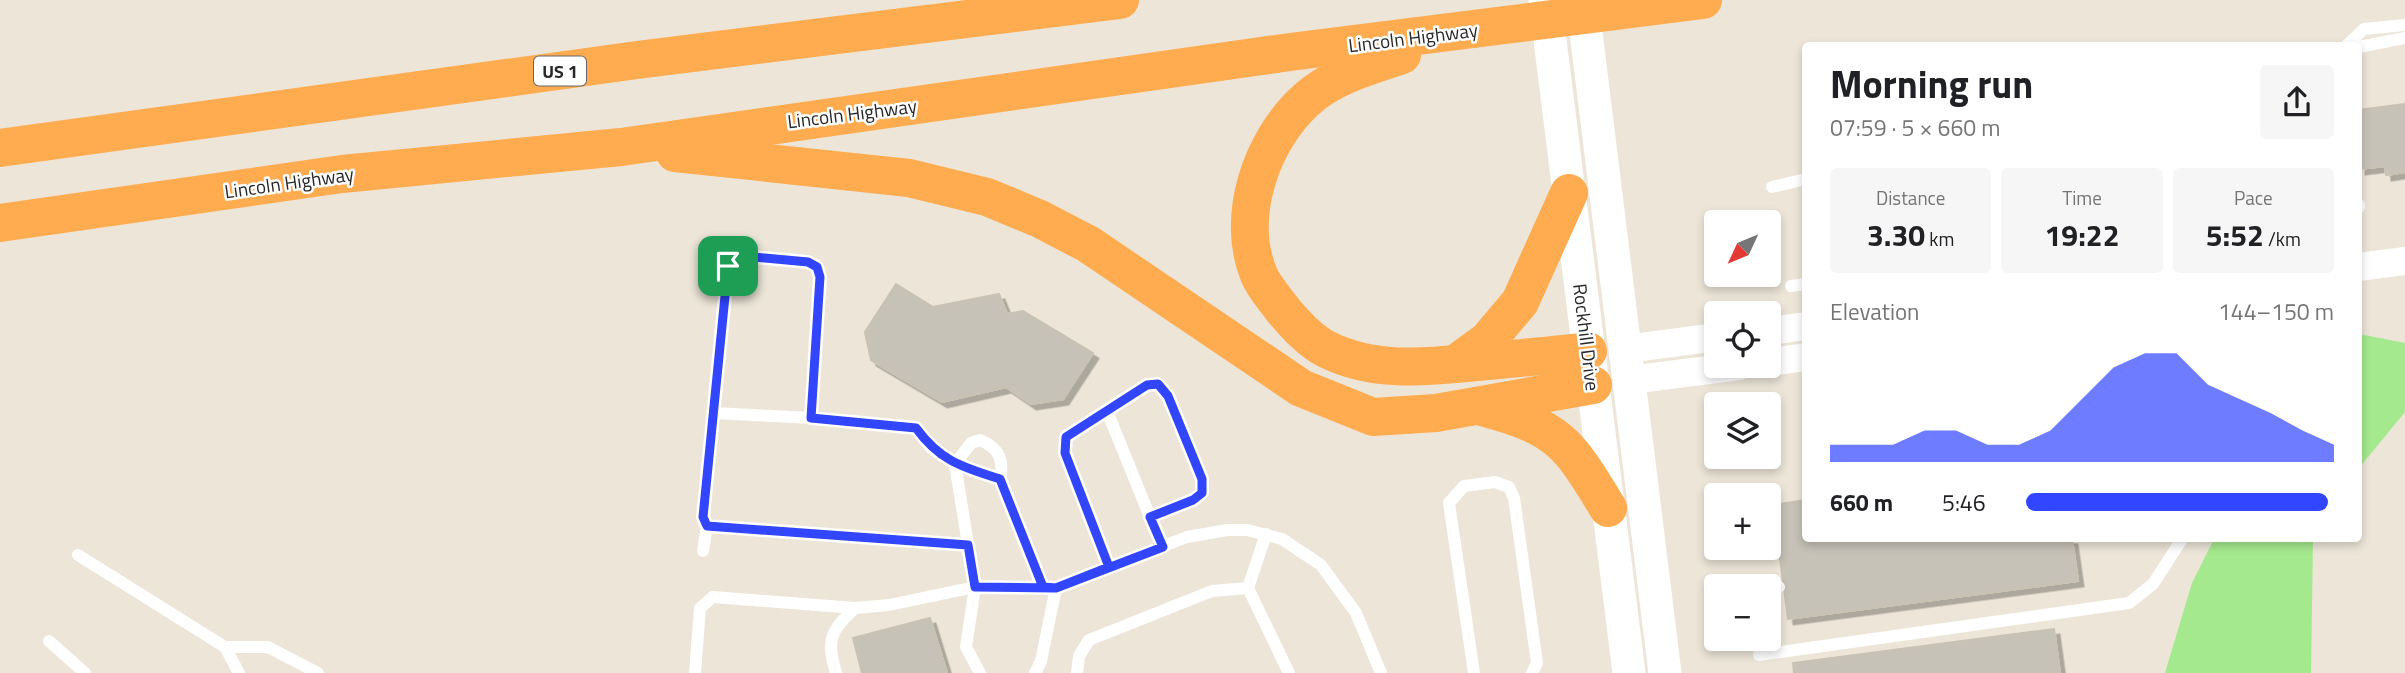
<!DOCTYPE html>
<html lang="en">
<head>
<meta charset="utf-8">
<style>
  :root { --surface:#fff; --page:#f6f6f6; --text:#202124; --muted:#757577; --accent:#3246ff }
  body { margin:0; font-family:"Titillium Web",sans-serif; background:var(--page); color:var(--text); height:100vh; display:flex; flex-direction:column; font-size:26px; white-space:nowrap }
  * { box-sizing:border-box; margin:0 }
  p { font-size:23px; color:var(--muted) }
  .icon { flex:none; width:38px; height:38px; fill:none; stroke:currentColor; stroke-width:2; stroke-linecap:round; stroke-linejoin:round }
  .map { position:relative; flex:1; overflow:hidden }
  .panel { position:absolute; left:1802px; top:42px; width:560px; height:500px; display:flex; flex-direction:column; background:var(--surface); border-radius:7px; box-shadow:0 4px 10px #0003 }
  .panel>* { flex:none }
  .needle { width:46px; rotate:226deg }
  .fabs { position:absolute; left:1704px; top:210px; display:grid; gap:14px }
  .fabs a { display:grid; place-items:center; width:77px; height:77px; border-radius:7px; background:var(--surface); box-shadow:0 4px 10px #0003; font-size:35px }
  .pin { position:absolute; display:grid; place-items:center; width:60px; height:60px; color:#fff; margin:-30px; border-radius:14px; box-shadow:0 4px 10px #0006 }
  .round { display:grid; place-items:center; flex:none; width:74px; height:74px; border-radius:7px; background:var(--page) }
  .headline { display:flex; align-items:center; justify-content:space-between; height:119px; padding:0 28px }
  h1 { font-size:38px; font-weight:700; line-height:52px }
  .stats { display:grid; grid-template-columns:repeat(3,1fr); gap:10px; height:119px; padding:7px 28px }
  .stats div { display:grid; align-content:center; border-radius:7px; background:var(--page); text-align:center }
  .stats b { font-size:30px; font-weight:700 }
  .stats small { font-size:19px; font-weight:400 }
  .stats p { font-size:19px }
  .chart { height:196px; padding:14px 28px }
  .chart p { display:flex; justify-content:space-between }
  .chart svg { width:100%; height:126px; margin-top:7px; fill:var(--accent); opacity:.7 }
  ul { padding:0 28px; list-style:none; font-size:23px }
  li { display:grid; grid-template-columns:112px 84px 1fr; align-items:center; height:52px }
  li i { height:18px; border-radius:9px; background:var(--accent) }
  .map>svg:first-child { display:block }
</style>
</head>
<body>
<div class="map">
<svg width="2405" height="673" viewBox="0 0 2405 673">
  <defs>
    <filter id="shadow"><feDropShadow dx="5.5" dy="5.5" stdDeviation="0" flood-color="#0004"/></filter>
  </defs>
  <rect width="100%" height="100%" fill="#ece5d8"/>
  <g fill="#a5e98e">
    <path d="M2359 334 2405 343V412L2359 468Z"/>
    <path d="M2214 539H2313L2311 673H2165L2192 583Z"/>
  </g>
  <g fill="#c7c2b8" stroke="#c8c2b2" stroke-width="2" filter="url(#shadow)">
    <path d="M2405 104V172L2386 175 2385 166 2360 169 2359 110Z"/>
    <path d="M896 284 933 307 999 294 1007 314 1023 311 1093 353 1063 399 1031 404 1006 387 942 402 871 360 865 332Z"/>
    <path d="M1806 500V539H2072L2078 581 1788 619 1773 505Z"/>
    <path d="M930 618 947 673H862L853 638Z"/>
    <path d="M2054 629 2060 673H1794L1793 663Z"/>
  </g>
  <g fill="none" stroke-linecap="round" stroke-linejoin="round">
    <g stroke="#fff" stroke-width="12">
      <path d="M2346 46 2364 29 2405 25"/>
      <path d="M2359 47 2405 38"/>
      <path d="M1772 187 1806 179"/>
      <path d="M2359 205V207"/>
      <path d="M1791 286 1806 284"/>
      <path d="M1107 411 1150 517"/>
      <path d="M713 413 811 418"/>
      <path d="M1000 479 955 464 971 443 980 440C999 448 1004 459 1000 479L1043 587"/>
      <path d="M1769 537 1772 536"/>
      <path d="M968 545 707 526 703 517 728 266 734 259 743 256 808 262 817 267 820 277 811 418 916 428 932 449 955 464 975 587 966 647 980 673"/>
      <path d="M703 551 707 526"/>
      <path d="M78 555 225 647H268L318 673"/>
      <path d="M1109 567 1065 453 1066 437 1147 385 1158 384 1168 395 1202 479 1201 493 1193 500 1150 517 1163 547"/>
      <path d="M1248 588 1289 673"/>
      <path d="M1769 589 1779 587"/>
      <path d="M49 641 85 673"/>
      <path d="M225 647 239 673"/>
      <path d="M1759 655 2129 603 2153 584 2182 539"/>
      <path d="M695 673 700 608 713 597 855 608 889 605 975 587 1056 588 1187 537 1227 530H1247L1282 539 1321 565 1356 613 1381 673"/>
      <path d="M836 673C826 639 830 632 855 608"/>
      <path d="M1035 673 1041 661 1056 588"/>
      <path d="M1077 673 1079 656 1089 640 1212 591 1248 588 1266 534"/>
      <path d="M1474 673 1449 503 1464 486 1495 482 1509 487 1514 498 1537 663 1532 673"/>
    </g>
    <g stroke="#fff" stroke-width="28">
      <path d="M2359 267 2405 261"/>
      <path d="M1769 331 1806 326"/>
      <path d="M1626 349 1717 337"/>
      <path d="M1769 362 1806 357"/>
      <path d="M1630 380 1740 366"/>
    </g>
    <g stroke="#fff" stroke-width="33">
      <path d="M1545 0 1629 673"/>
      <path d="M1582 0 1665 673"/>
    </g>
    <g stroke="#ffab50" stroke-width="38">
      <path d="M1402 55C1370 66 1332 76 1306 100 1261 141 1235 217 1259 275 1264 287 1275 299 1283 310 1295 324 1309 340 1326 349 1378 375 1433 366 1488 361 1521 358 1555 355 1588 351"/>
      <path d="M0 148 637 60 1120 0"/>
      <path d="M675 153 909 178 987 197 1040 219 1088 244 1301 388 1373 417 1436 413 1593 385"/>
      <path d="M0 223 342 174 621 147 1290 52 1703 0"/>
      <path d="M1455 364 1488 340 1520 302 1569 193"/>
      <path d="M1485 408C1560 428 1569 444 1608 508"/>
    </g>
  </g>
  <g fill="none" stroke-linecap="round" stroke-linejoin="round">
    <g stroke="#fff" stroke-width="14">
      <path id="route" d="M728 266 703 517 707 526 968 545 975 587 1056 588 1163 547 1150 517 1193 500 1202 493V479L1168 396 1158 384 1147 385 1066 437 1065 453 1109 567 1056 588 1043 587 1000 479C962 467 940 461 916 428L811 418 820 277 817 267 808 262 743 256 734 259 728 266"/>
    </g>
    <use href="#route" stroke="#3246ff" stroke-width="9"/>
  </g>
  <g text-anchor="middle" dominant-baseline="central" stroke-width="5" stroke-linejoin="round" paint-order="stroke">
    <rect fill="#fff" stroke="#686868" stroke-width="2" x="534" y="56.5" width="52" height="29" rx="5"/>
    <g font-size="18" font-weight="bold" fill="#282828">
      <text x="560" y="71">US 1</text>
    </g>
    <g font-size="19" fill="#282828" stroke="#fff">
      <text transform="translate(1413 37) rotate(-7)">Lincoln Highway</text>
      <text transform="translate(852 113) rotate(-7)">Lincoln Highway</text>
      <text transform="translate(289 182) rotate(-8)">Lincoln Highway</text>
      <text transform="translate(1587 337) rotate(83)">Rockhill Drive</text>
    </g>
  </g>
</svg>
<div class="fabs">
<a><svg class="needle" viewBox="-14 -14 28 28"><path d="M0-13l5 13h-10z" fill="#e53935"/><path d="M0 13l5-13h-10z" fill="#757577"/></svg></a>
<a><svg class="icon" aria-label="locate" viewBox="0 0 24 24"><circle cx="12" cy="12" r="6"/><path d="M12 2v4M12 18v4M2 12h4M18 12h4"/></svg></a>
<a><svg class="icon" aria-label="layers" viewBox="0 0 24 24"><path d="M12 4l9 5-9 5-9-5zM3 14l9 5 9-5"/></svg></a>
<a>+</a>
<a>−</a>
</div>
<div class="pin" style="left:728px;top:266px;background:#1e9e55"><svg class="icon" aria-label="arrive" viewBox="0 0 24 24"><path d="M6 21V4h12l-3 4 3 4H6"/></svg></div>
<section class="panel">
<div class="headline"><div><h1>Morning run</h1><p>07:59 · 5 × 660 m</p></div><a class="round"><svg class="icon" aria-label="share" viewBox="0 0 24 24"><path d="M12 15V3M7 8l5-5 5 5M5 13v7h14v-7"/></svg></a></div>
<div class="stats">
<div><p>Distance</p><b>3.30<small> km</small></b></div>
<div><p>Time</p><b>19:22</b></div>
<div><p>Pace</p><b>5:52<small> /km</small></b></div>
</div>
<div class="chart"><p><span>Elevation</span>144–150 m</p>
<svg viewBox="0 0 160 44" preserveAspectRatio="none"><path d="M0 44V38L10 38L20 38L30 33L40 33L50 38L60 38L70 33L80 22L90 11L100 6L110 6L120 17L130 22L140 27L150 33L160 38V44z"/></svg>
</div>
<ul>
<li><b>660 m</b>5:46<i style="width:98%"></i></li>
</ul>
</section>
</div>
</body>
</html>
